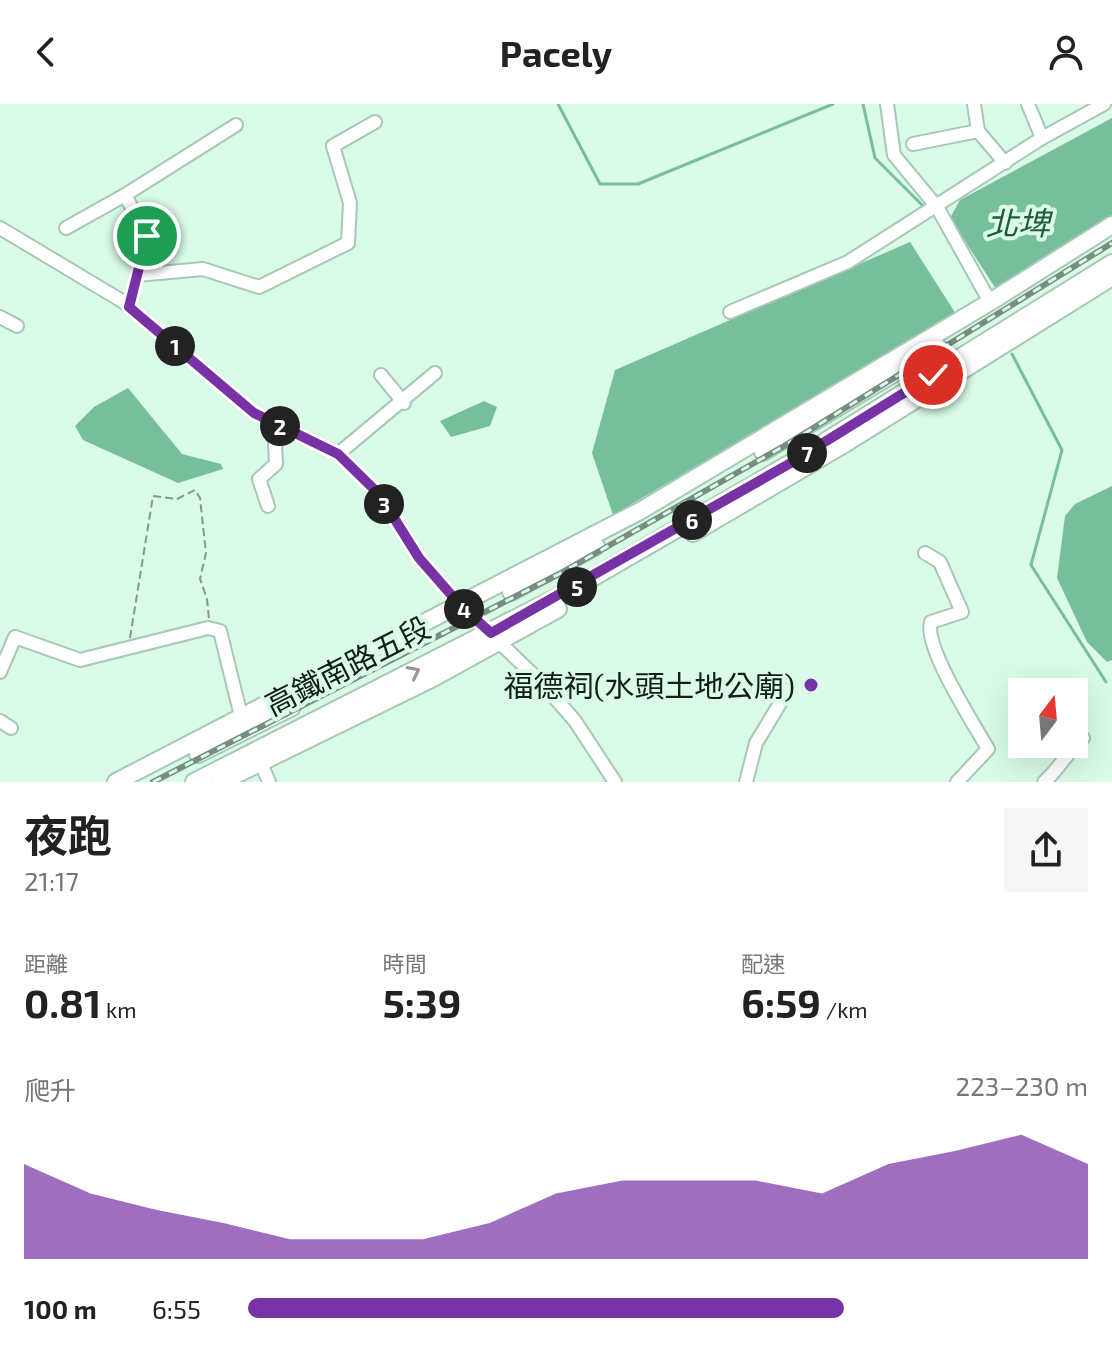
<!DOCTYPE html>
<html lang="zh-TW">
<head>
<meta charset="utf-8">
<style>
  :root { --surface:#fff; --page:#f6f6f6; --text:#222; --muted:#767676; --accent:#7732a5 }
  body { margin:0; font-family:"Exo 2","Noto Sans TC",sans-serif; background:var(--page); color:var(--text); height:100vh; display:flex; flex-direction:column; font-size:30px; white-space:nowrap }
  * { box-sizing:border-box; margin:0 }
  p { font-size:26px; color:var(--muted) }
  .icon { flex:none; width:44px; height:44px; fill:none; stroke:currentColor; stroke-width:2; stroke-linecap:round; stroke-linejoin:round }
  .map { position:relative; height:678px; overflow:hidden }
  .sheet { display:flex; flex-direction:column; background:var(--surface); flex:1 }
  .sheet>* { flex:none }
  .needle { width:52px; rotate:16deg }
  .buttons { position:absolute; left:1008px; top:574px; display:grid; gap:16px }
  .buttons a { display:grid; place-items:center; width:80px; height:80px; border-radius:0px; background:var(--surface); box-shadow:0 8px 32px #0002; font-size:40px }
  .pin { position:absolute; display:grid; place-items:center; width:68px; height:68px; color:#fff; margin:-34px; border:4px solid #fff; border-radius:50%; box-shadow:0 2px 8px #0007 }
  .km { position:absolute; width:40px; height:40px; margin:-20px; border-radius:50%; background:#222; color:#fff; font-size:22px; line-height:40px; text-align:center }
  .round { display:grid; place-items:center; flex:none; width:84px; height:84px; border-radius:0px; background:var(--page) }
  .headline { display:flex; align-items:center; justify-content:space-between; height:136px; padding:0 24px }
  h1 { font-size:44px; font-weight:700; line-height:60px }
  .metrics { display:grid; grid-template-columns:repeat(3,1fr); gap:12px; height:136px; padding:8px 24px }
  .metrics div { display:grid; align-content:center }
  .metrics b { font-size:40px; font-weight:700 }
  .metrics small { font-size:22px; font-weight:400 }
  .metrics p { font-size:22px }
  .chart { height:224px; padding:16px 24px }
  .chart p { display:flex; justify-content:space-between }
  .chart svg { width:100%; height:144px; margin-top:8px; fill:var(--accent); opacity:.7 }
  ul { padding:0 24px; list-style:none; font-size:26px }
  li { display:grid; grid-template-columns:128px 96px 1fr; align-items:center; height:60px }
  li i { height:20px; border-radius:10px; background:var(--accent) }
  header { display:flex; justify-content:space-between; align-items:center; height:104px; padding:0 24px; background:var(--surface); font-size:36px; font-weight:700 }
  .map>svg:first-child { display:block }
</style>
</head>
<body>
<header><svg class="icon" aria-label="back" viewBox="0 0 24 24"><path d="M15 5l-7 7 7 7"/></svg>Pacely<svg class="icon" aria-label="person" viewBox="0 0 24 24"><circle cx="12" cy="8" r="4"/><path d="M4 21q1-7 8-7t8 7"/></svg></header>
<div class="map">
<svg width="1112" height="678" viewBox="0 0 1112 678">
  <rect width="100%" height="100%" fill="#d9fbe8"/>
  <g fill="#77bf9b">
    <path d="M1112 14V115L996 185 950 114 960 96Z"/>
    <path d="M910 138 956 210 613 411 592 349 615 266Z"/>
    <path d="M128 284 182 350 221 360 223 365 178 379 83 336 75 322 94 303Z"/>
    <path d="M484 297 497 303 490 322 451 333 440 317Z"/>
    <path d="M1112 382V556L1107 558 1087 538 1057 474 1065 412 1075 400Z"/>
  </g>
  <g fill="none" stroke-linecap="round" stroke-linejoin="round">
    <g stroke="#77bf9b" stroke-width="3">
      <path d="M558 0 600 80H638L833 0"/>
      <path d="M863 0 875 54 926 105"/>
      <path d="M1012 250 1062 346 1031 461 1106 578"/>
    </g>
    <g stroke="#a8c8b7" stroke-width="16">
      <g id="minor">
        <path d="M887 0 894 51 937 103 990 198"/>
        <path d="M974 0 978 27 1005 59"/>
        <path d="M1028 0 1042 34"/>
        <path d="M913 40 978 27"/>
        <path d="M0 124 122 197 254 309 338 350 379 390 419 454 461 502 541 578 575 617 615 678"/>
        <path d="M66 124 125 91"/>
        <path d="M137 171 203 165 259 183 348 139 350 99 333 42 375 18"/>
        <path d="M129 203 147 132 125 91 236 21"/>
        <path d="M730 208 848 158 1042 34 1104 0"/>
        <path d="M0 213 17 222"/>
        <path d="M381 271 404 299"/>
        <path d="M338 350 435 269"/>
        <path d="M268 402 259 375 276 360 274 319"/>
        <path d="M925 449 940 458 962 508 931 518C923 542 974 620 988 645L957 678"/>
        <path d="M0 568 15 533 80 556 208 524 220 527 242 616"/>
        <path d="M0 617 11 624"/>
        <path d="M261 659 269 678"/>
        <path d="M746 678 756 639 788 586"/>
        <path d="M1044 678C1060 664 1067 648 1083 634"/>
      </g>
    </g>
    <g stroke="#a8c8b7" stroke-width="20">
      <g id="major">
        <path d="M763 348 938 243"/>
        <path d="M693 429 846 339 1112 173"/>
        <path d="M511 488 596 442"/>
        <path d="M198 650 292 603"/>
        <path d="M116 678 640 407 990 198 1112 121"/>
        <path d="M194 678 573 485 789 360 1112 159"/>
        <path d="M221 678 435 573 558 505"/>
      </g>
    </g>
    <path stroke="#829a8c" stroke-width="2" stroke-dasharray="8 4" stroke-linecap="butt" d="M130 534 153 392 177 395 195 386 200 394 206 449 200 475 207 495 209 515"/>
    <use href="#minor" stroke="#fff" stroke-width="12"/>
    <use href="#major" stroke="#fff" stroke-width="16"/>
    <g stroke="#768d80" stroke-width="6">
      <path id="rail" d="M153 678 559 470 784 342 1112 139"/>
    </g>
    <use href="#rail" stroke="#d9fbe8" stroke-width="3" stroke-dasharray="9" stroke-linecap="butt"/>
  </g>
  <defs><path id="oneway-chevron" d="M-2-3.5L2.5 0L-2 3.5" fill="none" stroke-width="1.6" stroke-linecap="round" stroke-linejoin="round" transform="scale(2)"/></defs>
  <use stroke="#949a97" href="#oneway-chevron" transform="translate(414 568) rotate(-27)"/>
  <g fill="none" stroke-linecap="round" stroke-linejoin="round">
    <g stroke="#fff" stroke-width="16">
      <path id="route" d="M147 132 129 203 254 309 338 350 379 390 419 454 461 502 491 529 789 360 933 271"/>
    </g>
    <use href="#route" stroke="#7732a5" stroke-width="10"/>
  </g>
  <circle fill="#7732a5" stroke="#d9fbe8" stroke-width="3" cx="811" cy="581" r="8"/>
  <g text-anchor="middle" dominant-baseline="central" stroke-width="8" stroke-linejoin="round" paint-order="stroke">
    <g font-size="30" fill="#121e17" stroke="#d9fbe8">
      <text transform="translate(347 561) rotate(-27)">高鐵南路五段</text>
    </g>
    <g font-size="30" fill="#121e17" stroke="#d9fbe8" text-anchor="end">
      <text x="795" y="581">福德祠(水頭土地公廟)</text>
    </g>
    <g font-size="32" font-style="italic" fill="#225a41" stroke="#d9fbe8">
      <text x="1018" y="118">北埤</text>
    </g>
  </g>
</svg>
<div class="buttons">
<a><svg class="needle" viewBox="-14 -14 28 28"><path d="M0-13l5 13h-10z" fill="#e53935"/><path d="M0 13l5-13h-10z" fill="#767676"/></svg></a>
</div>
<div class="pin" style="left:147px;top:132px;background:#1e9e55"><svg class="icon" aria-label="arrive" viewBox="0 0 24 24"><path d="M6 21V4h12l-3 4 3 4H6"/></svg></div>
<div class="pin" style="left:933px;top:271px;background:#d93025"><svg class="icon" aria-label="check" viewBox="0 0 24 24"><path d="M5 12l5 5 9-10"/></svg></div>
<b class="km" style="left:175px;top:242px">1</b>
<b class="km" style="left:280px;top:322px">2</b>
<b class="km" style="left:384px;top:400px">3</b>
<b class="km" style="left:464px;top:505px">4</b>
<b class="km" style="left:577px;top:483px">5</b>
<b class="km" style="left:692px;top:416px">6</b>
<b class="km" style="left:807px;top:349px">7</b>
</div>
<section class="sheet">
<div class="headline"><div><h1>夜跑</h1><p>21:17</p></div><a class="round"><svg class="icon" aria-label="share" viewBox="0 0 24 24"><path d="M12 15V3M7 8l5-5 5 5M5 13v7h14v-7"/></svg></a></div>
<div class="metrics">
<div><p>距離</p><b>0.81<small> km</small></b></div>
<div><p>時間</p><b>5:39</b></div>
<div><p>配速</p><b>6:59<small> /km</small></b></div>
</div>
<div class="chart"><p><span>爬升</span>223–230 m</p>
<svg viewBox="0 0 160 44" preserveAspectRatio="none"><path d="M0 44V15L10 24L20 29L30 33L40 38L50 38L60 38L70 33L80 24L90 20L100 20L110 20L120 24L130 15L140 11L150 6L160 15V44z"/></svg>
</div>
<ul>
<li><b>100 m</b>6:55<i style="width:71%"></i></li>
</ul>
</section>
</body>
</html>
